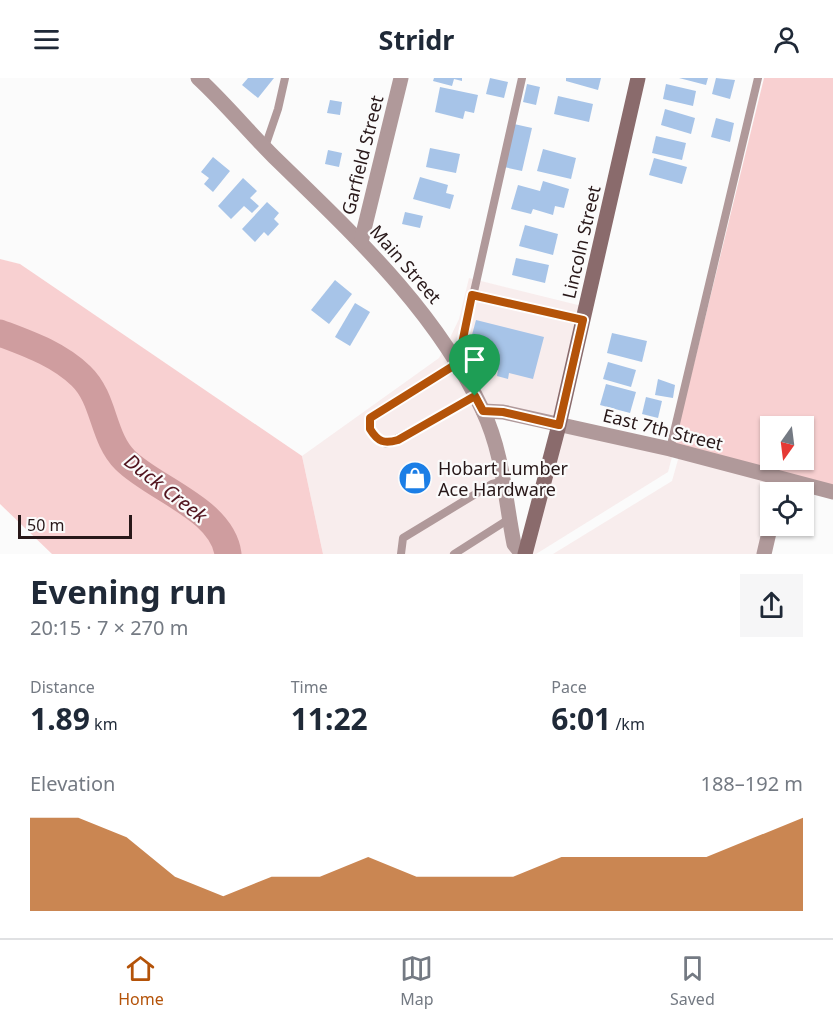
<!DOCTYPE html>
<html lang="en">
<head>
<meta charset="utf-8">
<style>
  :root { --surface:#fff; --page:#f6f6f7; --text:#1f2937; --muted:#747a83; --line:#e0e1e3; --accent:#b45309 }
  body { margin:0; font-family:"Noto Sans",sans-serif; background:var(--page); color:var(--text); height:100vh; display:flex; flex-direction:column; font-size:22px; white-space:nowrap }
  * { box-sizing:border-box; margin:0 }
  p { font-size:20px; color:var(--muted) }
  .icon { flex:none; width:33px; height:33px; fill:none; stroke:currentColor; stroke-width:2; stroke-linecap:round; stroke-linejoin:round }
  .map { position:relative; height:476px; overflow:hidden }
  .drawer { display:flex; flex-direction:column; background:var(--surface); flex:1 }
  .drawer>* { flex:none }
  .needle { width:39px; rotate:194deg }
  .controls { position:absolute; left:760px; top:338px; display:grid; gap:12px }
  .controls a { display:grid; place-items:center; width:54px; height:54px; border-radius:0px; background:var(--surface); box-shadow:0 2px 4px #0004; font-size:30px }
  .scale { position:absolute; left:18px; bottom:15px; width:114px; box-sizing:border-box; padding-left:6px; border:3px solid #281819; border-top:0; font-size:16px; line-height:21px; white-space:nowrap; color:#281819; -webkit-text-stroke:4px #fbfbfb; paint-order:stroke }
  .pin { position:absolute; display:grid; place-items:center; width:51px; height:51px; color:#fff; margin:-62px -26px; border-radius:50% 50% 50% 0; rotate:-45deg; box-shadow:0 0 6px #0007 }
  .pin .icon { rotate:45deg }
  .round { display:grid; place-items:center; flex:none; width:63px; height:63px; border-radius:0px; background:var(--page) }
  .overview { display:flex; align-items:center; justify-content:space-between; height:102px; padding:0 30px }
  h1 { font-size:33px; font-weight:700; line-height:45px }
  .stats { display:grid; grid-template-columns:repeat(3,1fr); gap:9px; height:102px; padding:6px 30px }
  .stats div { display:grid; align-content:center }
  .stats b { font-size:30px; font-weight:700 }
  .stats small { font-size:16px; font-weight:400 }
  .stats p { font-size:16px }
  .chart { height:168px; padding:12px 30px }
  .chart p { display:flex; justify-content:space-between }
  .chart svg { width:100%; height:108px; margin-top:6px; fill:var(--accent); opacity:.7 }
  header { display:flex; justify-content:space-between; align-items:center; height:78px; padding:0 30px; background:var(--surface); font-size:27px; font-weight:700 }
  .tab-bar { display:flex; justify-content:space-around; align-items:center; height:84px; border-top:2px solid var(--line); background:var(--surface); font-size:16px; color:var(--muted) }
  .tab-bar a { display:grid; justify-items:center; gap:3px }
  .tab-bar .on { color:var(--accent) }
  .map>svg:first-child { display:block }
</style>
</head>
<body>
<header><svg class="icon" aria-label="menu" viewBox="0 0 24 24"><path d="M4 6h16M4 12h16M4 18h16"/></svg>Stridr<svg class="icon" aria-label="person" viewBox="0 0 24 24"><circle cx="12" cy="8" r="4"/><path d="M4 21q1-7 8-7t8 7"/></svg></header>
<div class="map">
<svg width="833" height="476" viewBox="0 0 833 476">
  <rect width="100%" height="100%" fill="#fbfbfb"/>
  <g fill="#f8eded">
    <path d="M469 200 582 228 556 343 484 328 449 262 459 241Z"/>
    <path d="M444 271 479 334 516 476H323L302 378 439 280Z"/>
    <path d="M560 350 673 375 668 394 536 476H528Z"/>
    <path d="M679 378 776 403 774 414H771V428L760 476H553L672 403Z"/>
  </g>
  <g fill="#f8d0d1" fill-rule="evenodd">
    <path d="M764 0H833V408L674 367ZM771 348H804V381H771Z"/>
    <path d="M0 181 20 186 302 378 323 476H52L0 426Z"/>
  </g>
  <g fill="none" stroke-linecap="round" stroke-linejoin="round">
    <path stroke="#cf9d9f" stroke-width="27" d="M0 255C29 266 58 276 81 298 105 321 102 359 125 382 154 411 222 431 228 476"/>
  </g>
  <g fill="#a7c4e8">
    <path d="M248 0H274L258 20 242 7Z"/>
    <path d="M434 0H462V3L454 1 452 8 433 3Z"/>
    <path d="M490 0 508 4 504 20 486 16Z"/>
    <path d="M566 0H601L598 12 566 3Z"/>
    <path d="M679 0H708L706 7Z"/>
    <path d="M716 0 735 2 730 21 712 16Z"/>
    <path d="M527 6 540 9 536 27 523 24Z"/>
    <path d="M666 6 696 13 693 28 663 21Z"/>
    <path d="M440 9 478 17 474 35 465 33 463 41 435 34Z"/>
    <path d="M558 18 593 26 589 44 554 36Z"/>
    <path d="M330 22 342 24 340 37 327 35Z"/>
    <path d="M665 31 695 40 691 56 661 47Z"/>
    <path d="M716 40 734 45 730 64 711 59Z"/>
    <path d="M514 46 532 50 522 93 504 89Z"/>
    <path d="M656 58 686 65 682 82 652 75Z"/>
    <path d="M430 70 460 76 456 95 426 89Z"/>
    <path d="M543 71 576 80 571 101 537 93Z"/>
    <path d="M328 72 342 75 339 89 325 86Z"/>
    <path d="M213 79 230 93 213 114 204 106 209 100 201 94Z"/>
    <path d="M654 80 687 89 682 106 649 97Z"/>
    <path d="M420 99 448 107 446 115 454 117 450 131 413 121Z"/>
    <path d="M243 100 257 113 250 120 259 128 252 135 244 128 231 141 218 128Z"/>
    <path d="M543 103 569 111 564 130 555 128 553 137 533 131 531 136 511 131 518 107 540 113Z"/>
    <path d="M267 124 279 135 274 141 279 146 268 158 264 154 255 164 242 151Z"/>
    <path d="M405 134 423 138 420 150 402 146Z"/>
    <path d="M525 147 558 156 553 177 519 168Z"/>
    <path d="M516 180 549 187 545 205 512 197Z"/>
    <path d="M335 202 352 216 329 246 311 232Z"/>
    <path d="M355 225 370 234 350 268 335 259Z"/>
    <path d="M476 242 544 259 533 301 509 295 508 301 497 298 498 292 490 290 491 287 486 285 489 272 469 268Z"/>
    <path d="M612 255 647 263 642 284 607 275Z"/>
    <path d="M608 284 636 292 631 309 603 301Z"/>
    <path d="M658 301 675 307 673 320 655 317Z"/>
    <path d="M606 306 636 314 630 335 600 327Z"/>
    <path d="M646 319 662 323 658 340 642 336Z"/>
  </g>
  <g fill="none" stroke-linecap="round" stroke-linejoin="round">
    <g stroke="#b0999a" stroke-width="8">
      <path d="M265 69 278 31 285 0"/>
      <path d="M472 217 583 242"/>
      <path d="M475 319 386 366C373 362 370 352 370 340L377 334 458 285 522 0"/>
      <path d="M670 371 758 0"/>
      <path d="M401 476 403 460 492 406 504 403"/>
      <path d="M454 476 509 441"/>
    </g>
    <g stroke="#b0999a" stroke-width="15">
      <path d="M198 0C225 25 248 53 274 79 353 156 436 232 483 333 503 375 505 421 514 466L522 476"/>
      <path d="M361 164 401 0"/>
      <path d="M483 333 503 334 670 371 833 414"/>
      <path d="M764 476 771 446"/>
    </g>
    <path stroke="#8a6b6c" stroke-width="15" d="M525 476 559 347 638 0"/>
  </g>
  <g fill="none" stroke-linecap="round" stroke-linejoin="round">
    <g stroke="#fff" stroke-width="12">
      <path id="route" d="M472 217 583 242 559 347 503 334 483 333 475 318 398 362C384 366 378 364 370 351V340L458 285Z"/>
    </g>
    <use href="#route" stroke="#b45309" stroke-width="8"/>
  </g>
  <defs>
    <g id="shop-disc" transform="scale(1.725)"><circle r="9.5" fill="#1b7ee6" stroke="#fbfbfb"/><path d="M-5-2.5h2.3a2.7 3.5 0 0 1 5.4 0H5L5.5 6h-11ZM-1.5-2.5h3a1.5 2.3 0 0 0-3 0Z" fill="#fff"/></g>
  </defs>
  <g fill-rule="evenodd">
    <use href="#shop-disc" x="415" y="400"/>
  </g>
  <g text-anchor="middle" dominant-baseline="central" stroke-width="4.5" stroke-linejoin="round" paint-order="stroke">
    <g font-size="18" fill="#281819" stroke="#fbfbfb">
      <text transform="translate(362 77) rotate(-76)">Garfield Street</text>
      <text transform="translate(581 164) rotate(-77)">Lincoln Street</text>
      <text transform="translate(406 186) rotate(49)">Main Street</text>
      <text transform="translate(663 351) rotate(14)">East 7th Street</text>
    </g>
    <g font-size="18" fill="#281819" stroke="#fbfbfb" text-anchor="start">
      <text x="438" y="390">Hobart Lumber<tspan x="438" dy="21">Ace Hardware</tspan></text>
    </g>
    <g font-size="20" font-style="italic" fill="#52151f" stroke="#fbfbfb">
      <text transform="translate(166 410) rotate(38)">Duck Creek</text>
    </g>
  </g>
</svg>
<div class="controls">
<a><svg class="needle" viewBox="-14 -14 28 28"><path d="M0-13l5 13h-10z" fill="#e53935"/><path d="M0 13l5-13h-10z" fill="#747a83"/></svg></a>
<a><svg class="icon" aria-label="locate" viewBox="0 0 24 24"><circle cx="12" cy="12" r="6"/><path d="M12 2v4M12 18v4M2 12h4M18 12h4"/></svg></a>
</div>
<div class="scale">50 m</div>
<div class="pin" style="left:475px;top:318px;background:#1e9e55"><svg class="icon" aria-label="arrive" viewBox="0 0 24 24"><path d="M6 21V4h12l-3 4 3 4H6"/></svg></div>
</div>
<section class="drawer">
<div class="overview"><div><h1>Evening run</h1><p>20:15 · 7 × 270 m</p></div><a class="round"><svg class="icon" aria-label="share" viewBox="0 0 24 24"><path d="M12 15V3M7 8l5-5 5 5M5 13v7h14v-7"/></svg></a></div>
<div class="stats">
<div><p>Distance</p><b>1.89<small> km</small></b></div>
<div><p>Time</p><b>11:22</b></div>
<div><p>Pace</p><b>6:01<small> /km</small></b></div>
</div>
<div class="chart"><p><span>Elevation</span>188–192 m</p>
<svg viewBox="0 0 160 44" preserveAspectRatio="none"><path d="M0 44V6L10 6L20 14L30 30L40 38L50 30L60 30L70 22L80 30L90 30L100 30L110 22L120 22L130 22L140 22L150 14L160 6V44z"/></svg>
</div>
</section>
<nav class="tab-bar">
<a class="on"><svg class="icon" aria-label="home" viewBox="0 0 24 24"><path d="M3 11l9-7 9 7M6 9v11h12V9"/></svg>Home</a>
<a><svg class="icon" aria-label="map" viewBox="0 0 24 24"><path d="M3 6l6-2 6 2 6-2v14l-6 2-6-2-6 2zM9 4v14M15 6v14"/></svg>Map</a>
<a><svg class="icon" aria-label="saved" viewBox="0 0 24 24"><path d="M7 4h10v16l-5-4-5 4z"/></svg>Saved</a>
</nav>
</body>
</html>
